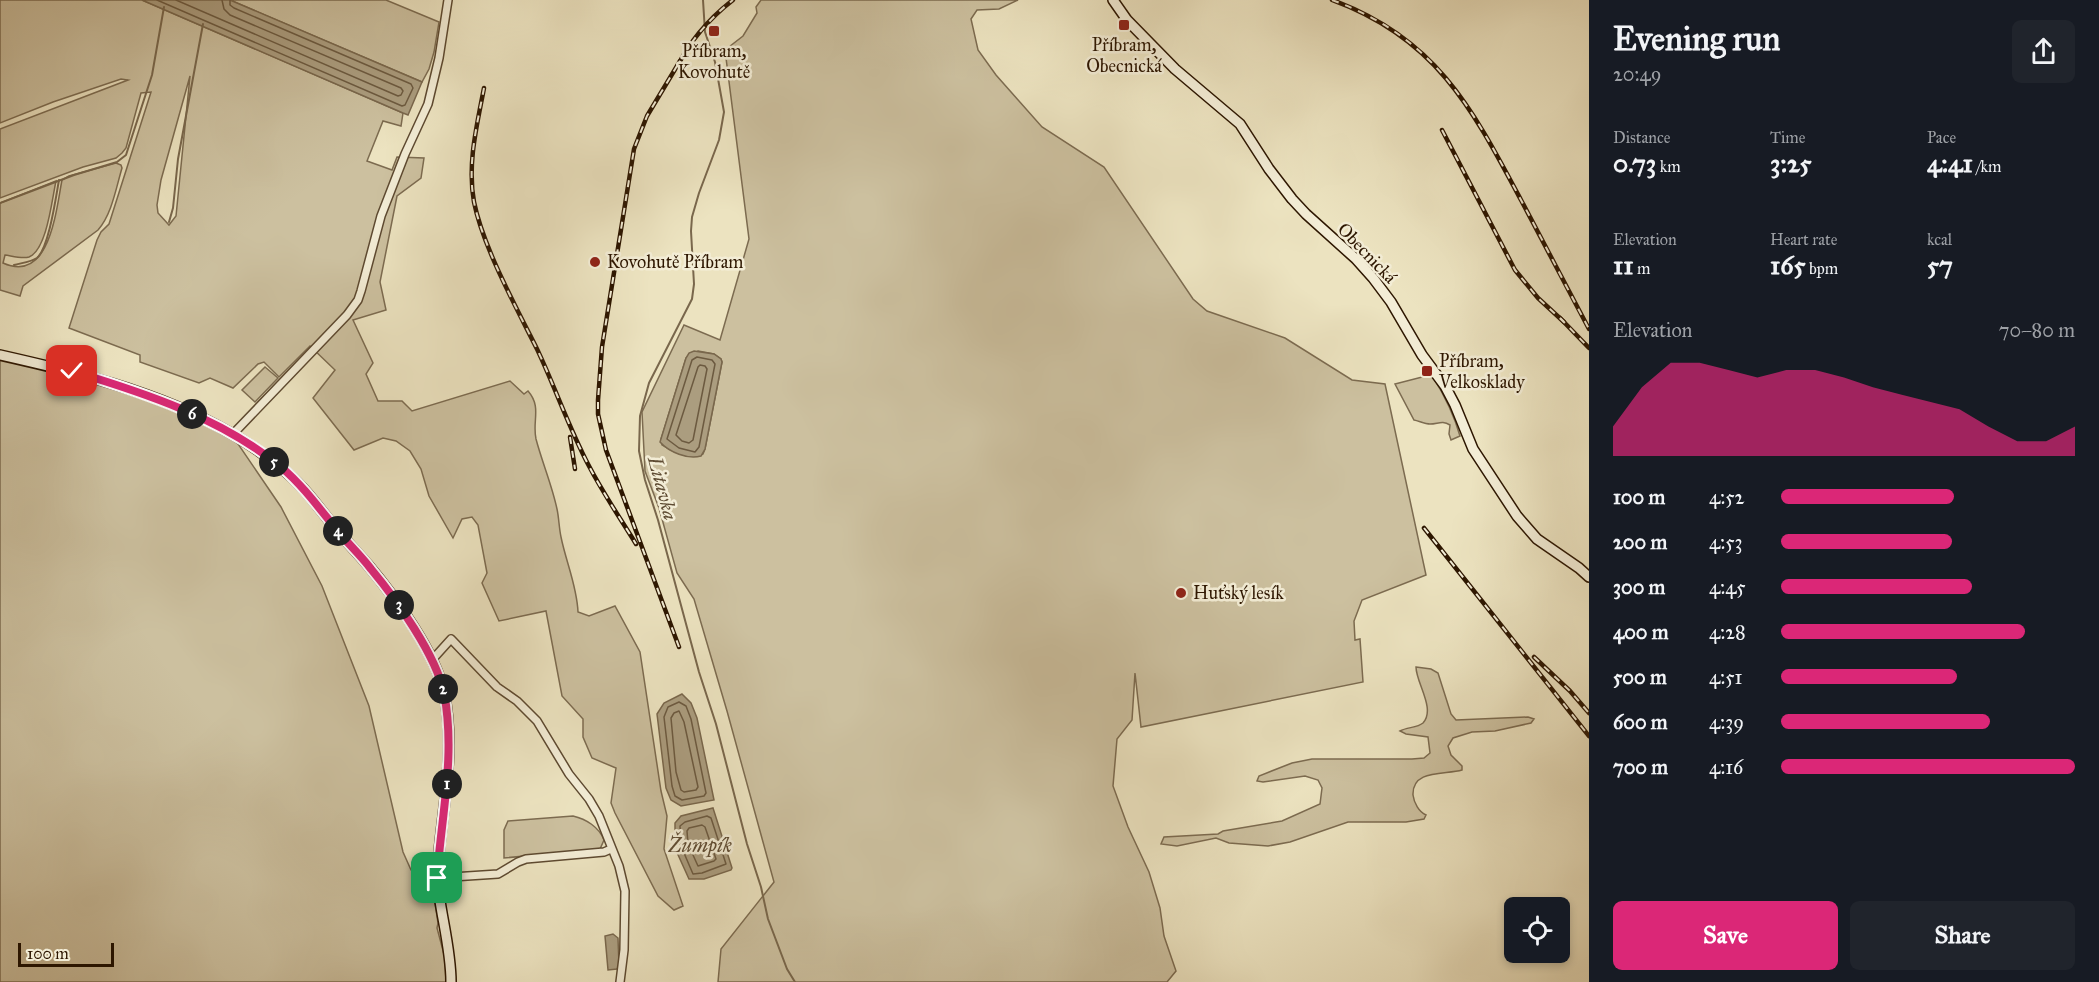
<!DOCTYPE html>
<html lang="en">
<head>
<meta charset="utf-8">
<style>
  :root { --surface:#171b24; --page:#20242c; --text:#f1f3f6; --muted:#9ea1a6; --accent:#db2777 }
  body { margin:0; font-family:"IM FELL Great Primer",serif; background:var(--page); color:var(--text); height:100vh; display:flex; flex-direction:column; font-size:22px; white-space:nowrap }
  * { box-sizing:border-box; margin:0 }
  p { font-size:20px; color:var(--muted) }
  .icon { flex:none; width:33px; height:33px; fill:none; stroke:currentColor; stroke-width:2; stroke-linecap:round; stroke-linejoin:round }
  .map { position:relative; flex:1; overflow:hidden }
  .sheet { display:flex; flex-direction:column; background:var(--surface); width:510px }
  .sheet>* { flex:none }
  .controls { position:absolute; left:1504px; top:897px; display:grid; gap:12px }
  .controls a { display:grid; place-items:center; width:66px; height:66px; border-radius:9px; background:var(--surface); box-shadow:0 3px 9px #0003; font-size:30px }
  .scale { position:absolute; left:18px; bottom:15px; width:96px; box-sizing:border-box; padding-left:6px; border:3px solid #2d1600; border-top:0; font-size:16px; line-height:21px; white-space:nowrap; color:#2d1600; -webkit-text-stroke:4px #f3edd6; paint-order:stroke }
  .pin { position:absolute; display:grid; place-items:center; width:51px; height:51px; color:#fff; margin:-26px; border-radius:12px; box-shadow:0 3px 9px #0006 }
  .km { position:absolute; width:30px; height:30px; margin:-15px; border-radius:50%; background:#222; color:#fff; font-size:16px; line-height:30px; text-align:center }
  .round { display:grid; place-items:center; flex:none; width:63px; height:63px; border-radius:9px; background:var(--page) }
  .summary { display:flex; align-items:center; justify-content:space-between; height:102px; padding:0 24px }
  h1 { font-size:33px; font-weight:700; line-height:45px }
  .stats { display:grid; grid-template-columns:repeat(3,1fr); gap:9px; height:102px; padding:6px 24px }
  .stats div { display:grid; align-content:center }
  .stats b { font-size:26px; font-weight:700 }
  .stats small { font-size:16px; font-weight:400 }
  .stats p { font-size:16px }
  .chart { height:168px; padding:12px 24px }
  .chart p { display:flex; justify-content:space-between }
  .chart svg { width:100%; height:108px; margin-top:6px; fill:var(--accent); opacity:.7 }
  .button { display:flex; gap:12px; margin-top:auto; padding:12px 24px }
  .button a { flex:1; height:69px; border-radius:9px; background:var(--accent); color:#fff; font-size:24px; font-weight:700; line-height:69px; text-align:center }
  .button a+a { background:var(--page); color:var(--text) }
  ul { padding:0 24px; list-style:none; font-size:20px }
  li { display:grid; grid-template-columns:96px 72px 1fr; align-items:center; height:45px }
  li i { height:15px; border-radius:8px; background:var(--accent) }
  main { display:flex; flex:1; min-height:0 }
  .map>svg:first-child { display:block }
</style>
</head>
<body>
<main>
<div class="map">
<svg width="1589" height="982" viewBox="0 0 1589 982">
  <rect width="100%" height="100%" fill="#ece3c0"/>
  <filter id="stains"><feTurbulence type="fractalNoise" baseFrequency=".00333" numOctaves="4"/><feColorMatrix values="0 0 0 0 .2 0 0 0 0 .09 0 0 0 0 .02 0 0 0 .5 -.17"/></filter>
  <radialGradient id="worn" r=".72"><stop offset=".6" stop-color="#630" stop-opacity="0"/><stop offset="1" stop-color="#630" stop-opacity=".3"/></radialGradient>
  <g fill="#ccc09f" stroke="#7c6b50" stroke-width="1.5" fill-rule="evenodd">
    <path d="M0 0H142L403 113 401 126 383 121 367 161 392 170 397 157 424 158 421 178 397 196 380 282 386 310 353 320 373 363 366 374 378 401H402L412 411 510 381 524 394 528 391C542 407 532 421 536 439 542 462 552 485 557 509 559 518 559 528 561 537 566 562 577 586 578 612L589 616 615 606 640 652 661 791 667 816 664 849 683 906 674 910 658 896 615 813 611 803 616 768 592 758 583 737V719L562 696 546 611 499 621 482 583 487 573 478 525 472 517 462 519 453 538 429 496 421 469 410 451 396 441 383 438 354 450 313 398 335 370 310 346 279 377 264 362 258 364 233 388 210 378 199 383 140 362V355L69 328 97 240 101 232 109 224 151 92 141 93 126 148 122 153 116 158 83 167 0 198V129L128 80 121 79 53 102 0 123ZM190 76 176 216 169 225 158 213 157 205 161 180Z"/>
    <path d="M230 0H386L439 22 434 52 429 69 422 82Z"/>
    <path d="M761 0H1018L999 9 977 10 971 19 978 50 996 75 1042 127 1104 167 1193 299 1207 311 1285 338 1352 380 1385 384 1426 575 1362 600 1354 621 1355 640 1360 639 1363 682 1141 727 1135 673 1132 720 1117 739 1113 786 1128 827 1149 872 1160 908 1164 936 1176 971 1167 982H718L721 949 774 882 727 711 694 599 677 573 659 508 645 471 642 412 684 325 720 340 749 239 725 50 743 36 757 13 756 7ZM698 351 714 354 721 359 722 362 705 449 703 454C689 460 674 453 662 445L661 439 686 358Z"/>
    <path d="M116 163 121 165 122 168C116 188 112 214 98 230L23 286 20 296 0 290V203L56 181C52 199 47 250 29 257 22 259 12 256 5 255L3 263C50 284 56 210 62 180L69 176Z"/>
    <path d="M0 359 135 390 232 435 281 507 322 586 369 706 403 852 411 870 426 867 430 871 438 923 437 928 445 958 446 982H0Z"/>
    <path d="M265 367 278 378 255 402 242 390Z"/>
    <path d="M1426 376 1433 377C1445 396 1454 415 1460 436L1451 440 1449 434 1450 425C1442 420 1438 424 1430 424 1425 424 1419 421 1414 420L1395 384Z"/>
    <path d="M1416 667 1431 669 1438 673 1451 714 1456 720 1528 717 1534 719 1531 723 1495 731 1472 732 1453 738 1448 746 1451 755 1462 766V770C1445 775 1412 769 1413 795 1414 803 1419 812 1426 815L1424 819 1406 822H1348L1290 842 1268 846 1229 843 1216 838 1177 846 1161 844 1164 837 1218 834 1223 831 1282 821 1320 804 1322 788 1318 780 1305 776 1263 782 1257 781 1259 776 1292 763 1312 759H1412L1424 758 1430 753 1428 737 1406 734 1400 731C1407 727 1417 728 1423 723 1436 709 1416 683 1416 667Z"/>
    <path d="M573 816C586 819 599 827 604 840L600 849 504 858V830L508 821Z"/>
  </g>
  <g fill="#ab9d7f" stroke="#79674c" stroke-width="1.5">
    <path d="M142 0H230L422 82 408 115 403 113Z"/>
    <path d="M694 351 714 354 721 359 722 362 705 449 701 456C688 460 669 452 660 442L686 358 689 353Z"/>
    <path d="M682 694 691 703 697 718 714 800 681 806 671 800 666 788 657 714 664 703Z"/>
    <path d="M713 808 732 868 731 870 704 879H689L675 848V823L681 816Z"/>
    <path d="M613 934 618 938 619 966 617 969 608 970 605 936Z"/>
  </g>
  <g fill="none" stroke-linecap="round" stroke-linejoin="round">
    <g stroke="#6c5a40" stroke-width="1.5">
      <path d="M157 0 402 106 405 105 413 88 411 84 234 8 230 5V0"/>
      <path d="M176 0 398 96 401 95 403 91 401 88 230 15 224 9 222 0"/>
      <path d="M697 357 712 360 715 364 699 447 695 452 679 448 667 439 692 360Z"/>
      <path d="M700 365 705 366 707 369 693 440 689 443 682 441 676 435 698 367Z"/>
      <path d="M679 702 686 706 691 719 706 793 704 796 682 800 675 796 672 786 664 717 668 707Z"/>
      <path d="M679 711 684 722 698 787 696 790 684 792 681 790 676 772 671 718 674 713Z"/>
      <path d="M707 816 711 818 726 864 702 873 693 874 681 846 680 826 685 822Z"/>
      <path d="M702 825 705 827 716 859 714 861 698 866 688 844 687 831 689 828Z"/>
    </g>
    <g stroke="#79674c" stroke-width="2">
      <path d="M703 0 705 32 715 62 724 112 719 140 699 193 692 217 691 231 694 284 692 299 649 383 640 416 639 451 645 480 658 520 699 672 716 724 747 844 761 887 768 919 787 969 795 982"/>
      <path d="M0 203 74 175 117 162 126 155 152 75 164 7"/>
      <path d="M169 222 173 208 178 159 203 24"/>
      <path d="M14 265C21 263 31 262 37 258 49 248 56 196 59 180"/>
    </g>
    <g stroke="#5d4930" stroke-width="10">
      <g id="street">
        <path d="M233 434 347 315 358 300 361 291 381 216 405 154 428 104 439 58 448 0"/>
        <path d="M432 660 451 639 497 687 517 701 537 721 569 774 589 799 599 816 619 866 625 891 624 950 620 982"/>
        <path d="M437 878 498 874 518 862 526 859 604 852 611 849"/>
      </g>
    </g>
    <g stroke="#2d1600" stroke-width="12">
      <g id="secondary">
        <path d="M1113 0 1127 20 1175 69 1240 124 1269 169 1292 199 1306 214 1356 259 1373 278 1391 302 1422 355 1445 386 1455 405 1473 449 1517 516 1537 539 1579 568 1589 577"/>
        <path d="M0 355C97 377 201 402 280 467 301 483 316 504 332 524 343 538 356 551 368 565 394 596 436 653 444 693 457 755 440 817 437 878 440 913 451 947 451 982"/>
      </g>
    </g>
    <use href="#street" stroke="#f3edd6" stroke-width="7"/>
    <use href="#secondary" stroke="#f3edd6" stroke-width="9"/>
    <g stroke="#2d1600" stroke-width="4.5">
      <g id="rail">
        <path d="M1332 0C1436 38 1472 108 1521 200 1544 243 1566 286 1589 329"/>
        <path d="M677 67C690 41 711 17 733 0"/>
        <path d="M484 88C477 125 467 164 474 202 483 247 516 307 537 349 555 387 569 428 589 466 603 493 620 518 636 544"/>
        <path d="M1442 130 1515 270 1538 298 1564 322"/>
        <path d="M1560 318 1589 348"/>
        <path d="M570 437 575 469"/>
        <path d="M1424 528 1589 736"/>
        <path d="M679 647 606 450 598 414V400L602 347 634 149 647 116 680 61"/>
        <path d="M1534 657 1570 691 1589 713"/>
      </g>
    </g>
    <use href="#rail" stroke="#f3edd6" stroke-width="2" stroke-dasharray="7" stroke-linecap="butt"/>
  </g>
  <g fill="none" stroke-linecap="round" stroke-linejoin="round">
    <g stroke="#fff" stroke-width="12">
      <path id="route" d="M72 371C145 393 221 418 281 467 301 484 316 504 332 524 344 540 359 553 371 569 396 599 436 655 444 693 456 755 441 817 437 878"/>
    </g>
    <use href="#route" stroke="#db2777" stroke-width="8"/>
  </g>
  <g fill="#8f2418" stroke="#f3edd6" stroke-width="2">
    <rect x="1118" y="19" width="12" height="12" rx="3"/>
    <rect x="708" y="25" width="12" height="12" rx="3"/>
    <circle cx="595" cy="262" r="6"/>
    <rect x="1421" y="365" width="12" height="12" rx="3"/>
    <circle cx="1181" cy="593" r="6"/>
  </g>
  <g text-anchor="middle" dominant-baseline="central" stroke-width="5" stroke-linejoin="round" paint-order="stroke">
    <g font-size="18" fill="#2d1600" stroke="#f3edd6" text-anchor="start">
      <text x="1124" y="45" text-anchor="middle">Příbram,<tspan x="1124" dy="21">Obecnická</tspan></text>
      <text x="714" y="51" text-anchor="middle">Příbram,<tspan x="714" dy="21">Kovohutě</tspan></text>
      <text x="607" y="262">Kovohutě Příbram</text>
      <text x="1439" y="361">Příbram,<tspan x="1439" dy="21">Velkosklady</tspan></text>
      <text x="1193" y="593">Huťský lesík</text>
    </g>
    <g font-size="18" fill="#2d1600" stroke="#f3edd6">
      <text transform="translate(1367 253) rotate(46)">Obecnická</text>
    </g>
    <g font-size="20" font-style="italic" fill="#5f4c33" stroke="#f3edd6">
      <text transform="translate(663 488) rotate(75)">Litavka</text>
      <text x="700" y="845">Žumpík</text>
    </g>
  </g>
  <rect width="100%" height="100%" filter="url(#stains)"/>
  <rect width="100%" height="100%" fill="url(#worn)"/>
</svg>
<div class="controls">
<a><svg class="icon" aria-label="locate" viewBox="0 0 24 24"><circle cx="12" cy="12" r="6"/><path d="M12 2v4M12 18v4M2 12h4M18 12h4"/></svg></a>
</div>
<div class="scale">100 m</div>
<div class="pin" style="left:437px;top:878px;background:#1e9e55"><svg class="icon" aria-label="arrive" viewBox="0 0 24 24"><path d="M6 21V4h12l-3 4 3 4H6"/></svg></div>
<div class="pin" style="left:72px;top:371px;background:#d93025"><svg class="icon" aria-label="check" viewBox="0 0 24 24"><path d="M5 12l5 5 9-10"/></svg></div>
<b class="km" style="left:447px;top:784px">1</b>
<b class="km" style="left:443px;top:689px">2</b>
<b class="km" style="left:399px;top:605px">3</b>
<b class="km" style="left:338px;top:531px">4</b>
<b class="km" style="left:274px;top:462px">5</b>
<b class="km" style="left:192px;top:414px">6</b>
</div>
<section class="sheet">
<div class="summary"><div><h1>Evening run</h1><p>20:49</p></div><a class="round"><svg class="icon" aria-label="share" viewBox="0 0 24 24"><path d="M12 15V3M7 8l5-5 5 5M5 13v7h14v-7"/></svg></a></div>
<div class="stats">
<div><p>Distance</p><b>0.73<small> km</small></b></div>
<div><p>Time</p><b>3:25</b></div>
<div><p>Pace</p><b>4:41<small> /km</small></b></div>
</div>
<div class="stats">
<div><p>Elevation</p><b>11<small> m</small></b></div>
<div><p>Heart rate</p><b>165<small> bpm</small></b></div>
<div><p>kcal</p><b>57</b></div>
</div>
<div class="chart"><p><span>Elevation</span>70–80 m</p>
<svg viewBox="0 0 160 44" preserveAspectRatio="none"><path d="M0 44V32L10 16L20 6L30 6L40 9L50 12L60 9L70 9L80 12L90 16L100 19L110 22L120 25L130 32L140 38L150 38L160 32V44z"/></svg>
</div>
<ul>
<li><b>100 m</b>4:52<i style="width:59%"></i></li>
<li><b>200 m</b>4:53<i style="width:58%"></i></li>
<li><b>300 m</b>4:45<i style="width:65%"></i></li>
<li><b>400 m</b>4:28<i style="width:83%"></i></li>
<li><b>500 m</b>4:51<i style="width:60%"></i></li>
<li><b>600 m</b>4:39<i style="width:71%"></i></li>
<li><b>700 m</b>4:16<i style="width:100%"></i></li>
</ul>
<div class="button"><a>Save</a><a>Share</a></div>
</section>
</main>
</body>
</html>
